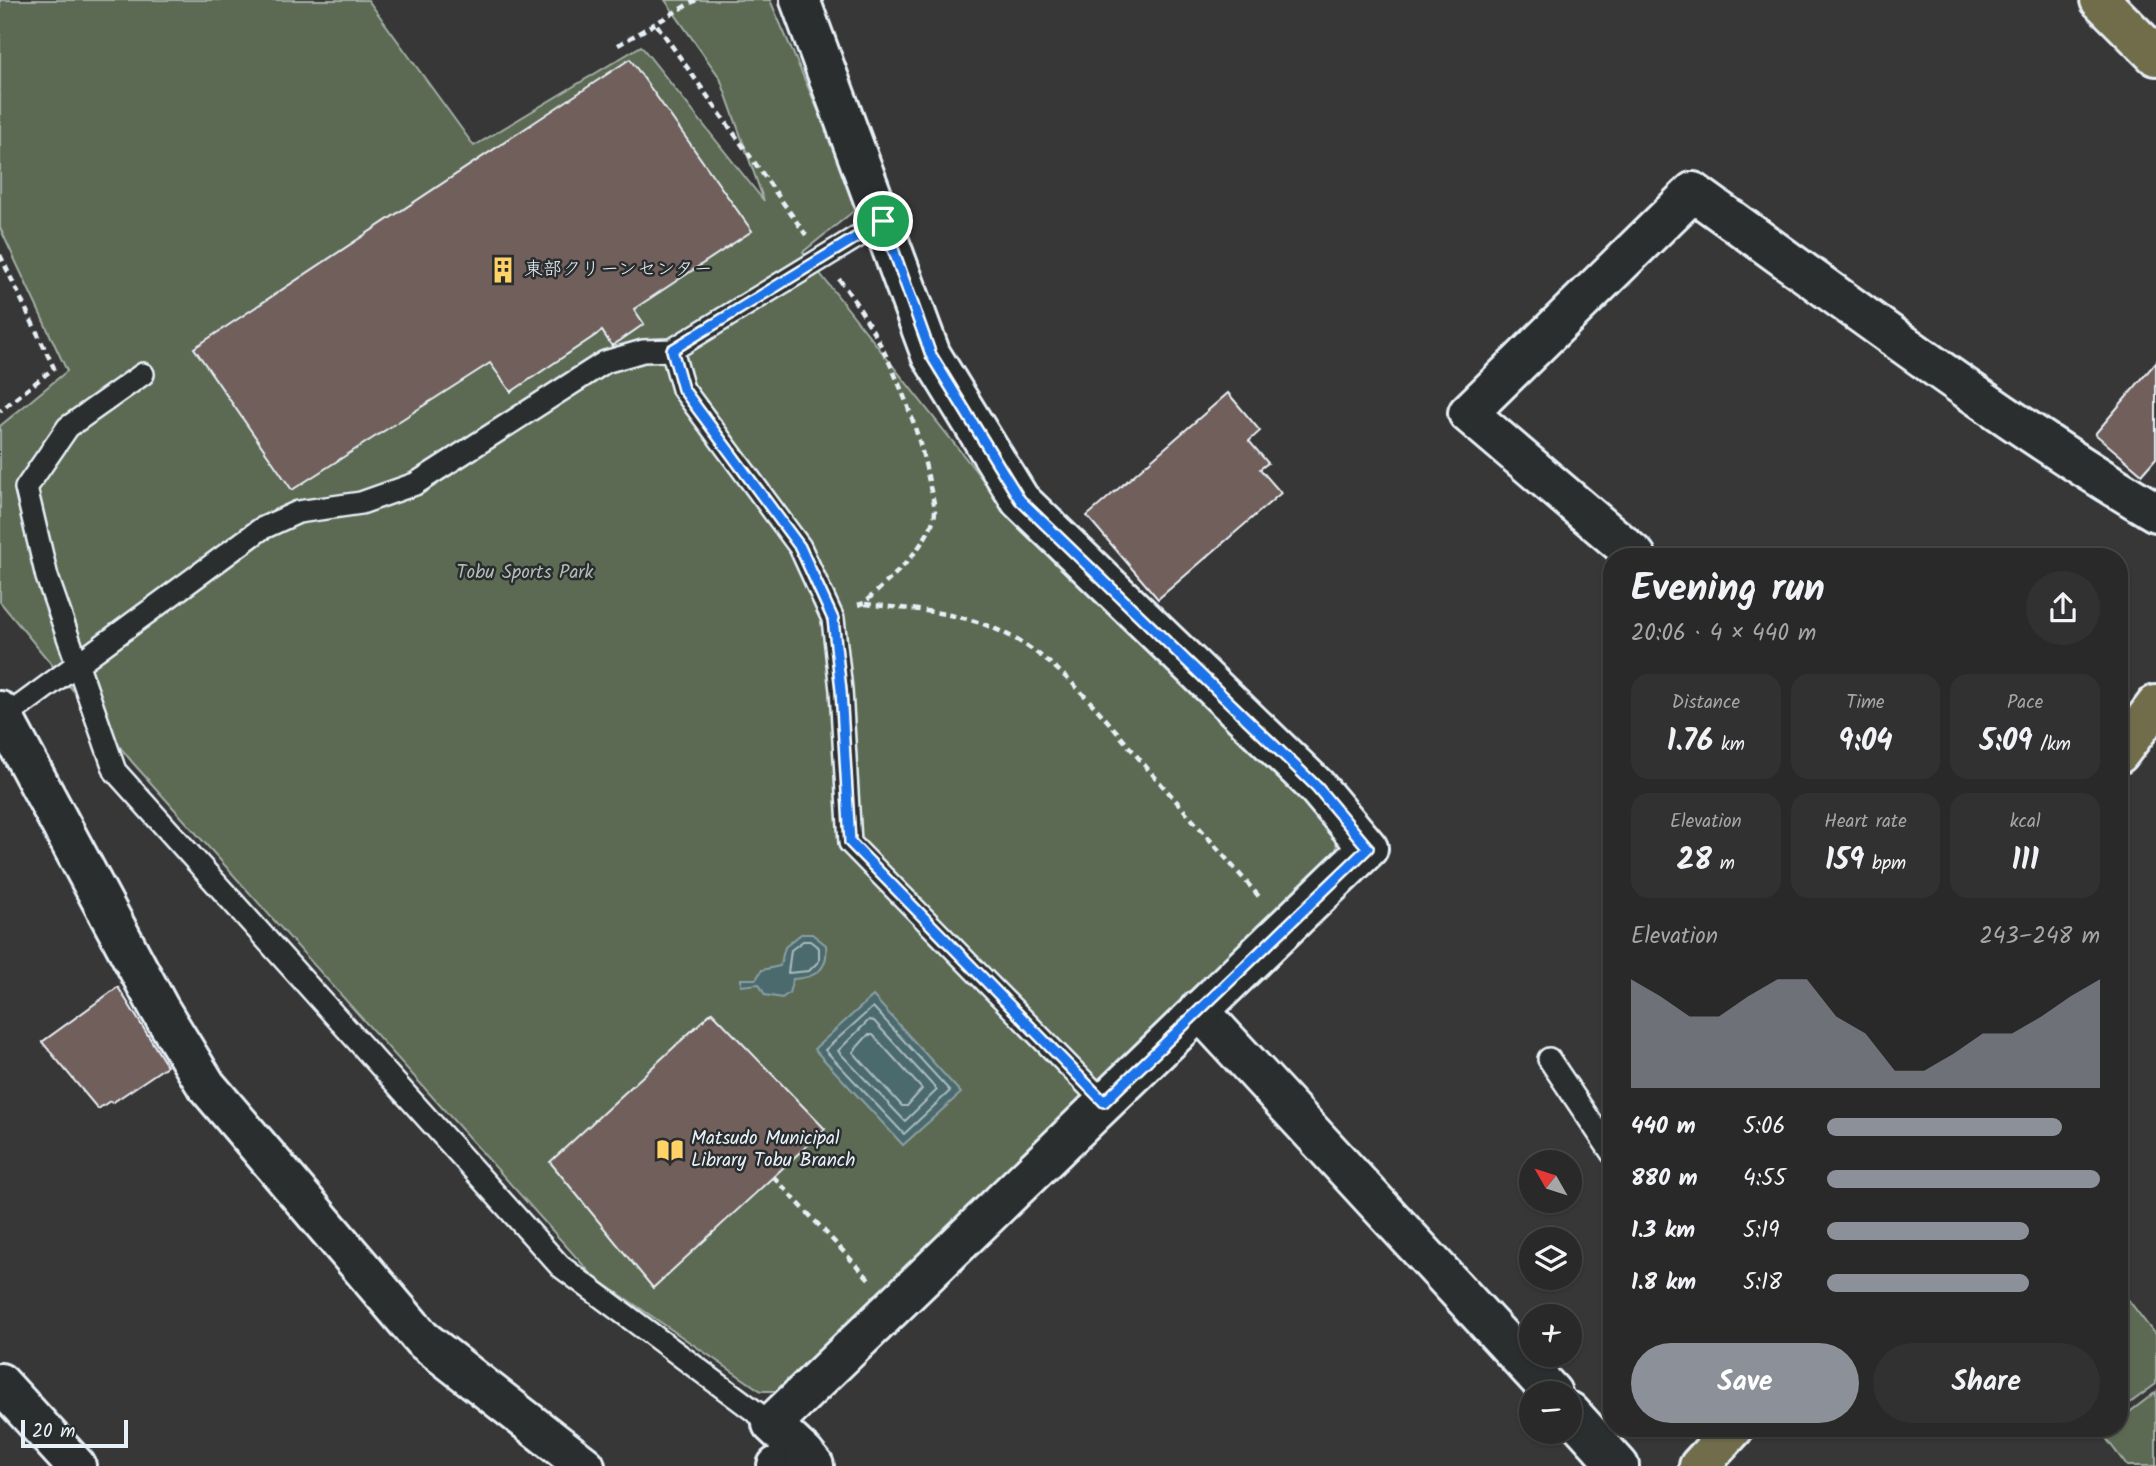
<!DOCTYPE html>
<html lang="en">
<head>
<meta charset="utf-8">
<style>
  :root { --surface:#2a2929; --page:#323131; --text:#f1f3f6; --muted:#a5a6a8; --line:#464546; --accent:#8c9099 }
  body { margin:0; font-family:Kalam,"Klee One",sans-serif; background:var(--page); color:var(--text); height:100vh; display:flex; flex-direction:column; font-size:26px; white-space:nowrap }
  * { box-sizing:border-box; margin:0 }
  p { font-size:23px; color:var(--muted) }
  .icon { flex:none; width:38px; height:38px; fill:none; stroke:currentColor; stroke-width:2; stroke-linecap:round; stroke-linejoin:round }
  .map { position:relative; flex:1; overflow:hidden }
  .drawer { position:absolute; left:1603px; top:548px; width:525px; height:889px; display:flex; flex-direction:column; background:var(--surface); border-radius:28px; box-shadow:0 2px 5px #0004,0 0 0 2px var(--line) }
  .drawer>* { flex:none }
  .needle { width:46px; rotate:309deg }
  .tools { position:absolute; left:1519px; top:1150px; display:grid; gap:14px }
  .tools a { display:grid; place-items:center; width:63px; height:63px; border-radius:50%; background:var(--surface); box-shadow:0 2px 5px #0004,0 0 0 2px var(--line); font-size:35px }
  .scale { position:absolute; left:21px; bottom:18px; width:107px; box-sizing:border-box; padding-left:7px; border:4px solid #e8f1f8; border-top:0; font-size:19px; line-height:24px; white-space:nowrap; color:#e8f1f8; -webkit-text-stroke:5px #2a2d2e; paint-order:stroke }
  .pin { position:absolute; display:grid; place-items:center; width:60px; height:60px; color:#fff; margin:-30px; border:4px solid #fff; border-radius:50%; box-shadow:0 2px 7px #0007 }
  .round { display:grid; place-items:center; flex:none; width:74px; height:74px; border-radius:37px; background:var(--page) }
  .head { display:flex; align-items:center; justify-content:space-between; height:119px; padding:0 28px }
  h1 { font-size:38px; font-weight:700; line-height:52px }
  .stats { display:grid; grid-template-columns:repeat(3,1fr); gap:10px; height:119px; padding:7px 28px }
  .stats div { display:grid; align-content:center; border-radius:18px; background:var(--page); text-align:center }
  .stats b { font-size:30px; font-weight:700 }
  .stats small { font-size:19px; font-weight:400 }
  .stats p { font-size:19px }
  .chart { height:196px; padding:14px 28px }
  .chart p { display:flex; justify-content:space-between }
  .chart svg { width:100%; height:126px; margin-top:7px; fill:var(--accent); opacity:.7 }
  .cta { display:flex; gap:14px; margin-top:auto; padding:14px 28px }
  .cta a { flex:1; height:80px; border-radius:42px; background:var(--accent); color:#fff; font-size:28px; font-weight:700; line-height:80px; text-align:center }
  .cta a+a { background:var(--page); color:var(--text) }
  ul { padding:0 28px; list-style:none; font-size:23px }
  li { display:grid; grid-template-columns:112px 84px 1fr; align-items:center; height:52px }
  li i { height:18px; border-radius:9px; background:var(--accent) }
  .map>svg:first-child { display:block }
</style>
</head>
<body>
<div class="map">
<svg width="2156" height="1466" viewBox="0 0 2156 1466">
  <rect width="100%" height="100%" fill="#383737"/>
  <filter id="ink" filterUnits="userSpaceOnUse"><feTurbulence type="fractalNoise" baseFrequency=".0143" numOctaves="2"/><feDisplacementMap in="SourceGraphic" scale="14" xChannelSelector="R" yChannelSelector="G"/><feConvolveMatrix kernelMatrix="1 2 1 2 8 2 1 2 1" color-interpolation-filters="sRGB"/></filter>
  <g filter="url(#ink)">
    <g fill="#5b6a53" stroke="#a2aea6" stroke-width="2">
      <path d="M0 0H368L474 146 641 46 764 201 720 78 665 0H770L860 206 803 252 1002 504 1337 828 1336 864 777 1391H761L593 1276 133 763 0 602V426L67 371 0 228Z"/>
      <path d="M2127 1298 2156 1336V1384L2119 1411V1303Z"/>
      <path d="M2156 1392V1466H2127L2102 1433 2108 1428H2119V1420Z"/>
    </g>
    <g fill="#4c6a6d" stroke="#8aa0a5" stroke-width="2">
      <path d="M801 934H812L826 945C829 969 816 978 793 979L789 993 782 998 765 995 759 984 741 986V979H756L762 970 780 966 785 947Z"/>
      <path d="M873 996 961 1093 903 1145 814 1049Z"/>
    </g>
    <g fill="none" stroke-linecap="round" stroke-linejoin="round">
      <g stroke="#aabbc0" stroke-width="2">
        <path d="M803 941H810L819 948V961L809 971 788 973 791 950Z"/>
        <path d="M873 1007 950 1091 904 1134 825 1050Z"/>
        <path d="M869 1020 874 1021 937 1090 905 1121 838 1051Z"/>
        <path d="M868 1035H873L922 1089 907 1106H902L853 1052Z"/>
      </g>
    </g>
    <g fill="#715f5b" stroke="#e8f1f8" stroke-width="2">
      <path d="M630 59 752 231 634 309 644 324 612 346 602 331 511 392 490 363 292 490 194 348Z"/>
      <path d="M2156 362V458L2142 474 2095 434Z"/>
      <path d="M1228 393 1260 431 1249 441 1268 463 1260 469 1281 493 1158 599 1087 516Z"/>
      <path d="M118 987 167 1066 112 1103 110 1101 98 1109 42 1042Z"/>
      <path d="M712 1012 825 1129 653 1288 550 1162Z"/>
    </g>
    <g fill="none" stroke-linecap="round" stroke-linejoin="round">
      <g stroke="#e8f1f8" stroke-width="26">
        <g id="lane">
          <path d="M672 350 683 389 800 547 833 619 841 690 850 843 1104 1102"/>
          <path d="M143 374 68 427 26 488 47 577 115 771 560 1266 772 1424"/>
          <path d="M4 718 261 529 298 512 361 503 415 484 605 362 643 351 672 350 883 221"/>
          <path d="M1549 1059 1612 1153"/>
        </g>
      </g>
      <g stroke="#e8f1f8" stroke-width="44">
        <g id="street">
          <path d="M1636 556 1468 413 1693 192C1845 301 1995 416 2156 512"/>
          <path d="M0 711 159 1008 206 1085 422 1339 585 1466"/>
          <path d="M1199 1010 1552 1393"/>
          <path d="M0 1383 76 1466"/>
          <path d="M1570 1412 1619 1466"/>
          <path d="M777 1466 804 1454 772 1424 1368 848 1317 787 1020 500 931 355 800 0"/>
        </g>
      </g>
      <g stroke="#e8f1f8" stroke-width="44">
        <path id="secondary" d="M804 1454 814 1466"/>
      </g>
      <g stroke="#e8f1f8" stroke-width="44">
        <path id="primary" d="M2100 0 2156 56"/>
      </g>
      <g stroke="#e8f1f8" stroke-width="44">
        <g id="highway">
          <path d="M2119 754 2156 705"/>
          <path d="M1699 1466 1734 1428"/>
        </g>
      </g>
      <g stroke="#e8f1f8" stroke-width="4.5" stroke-dasharray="7 5" stroke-linecap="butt">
        <path d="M657 25 806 235"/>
        <path d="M618 45 696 0"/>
        <path d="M0 255 54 368 0 411"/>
        <path d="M839 279C884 339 916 412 930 487 932 496 937 509 934 518 923 552 890 579 864 603L858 605"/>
        <path d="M865 604C906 609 952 611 991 627 1057 654 1102 715 1147 768 1186 812 1224 856 1262 900"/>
        <path d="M774 1177 870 1280"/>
      </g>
      <use href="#lane" stroke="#2a2d2e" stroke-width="21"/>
      <use href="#street" stroke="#2a2d2e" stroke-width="38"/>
      <use href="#secondary" stroke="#2a2d2e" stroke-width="38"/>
      <use href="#primary" stroke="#716d4b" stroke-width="38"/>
      <use href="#highway" stroke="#716d4b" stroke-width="38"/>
    </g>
  </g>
  <g fill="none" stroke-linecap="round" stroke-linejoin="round" filter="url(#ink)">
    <g stroke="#fff" stroke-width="14">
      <path id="route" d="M883 221 931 355 1020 500 1317 787 1368 848 1104 1102 850 842 841 690 833 619 800 547 683 389 672 350Z"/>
    </g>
    <use href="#route" stroke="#1a73e8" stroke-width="9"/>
  </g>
  <defs>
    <g id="building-bare" transform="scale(2.1)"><path d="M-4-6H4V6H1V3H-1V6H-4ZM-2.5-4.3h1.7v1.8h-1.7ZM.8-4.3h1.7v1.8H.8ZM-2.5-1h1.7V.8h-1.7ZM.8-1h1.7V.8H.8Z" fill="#ffd166" stroke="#2a2d2e" stroke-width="2.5" paint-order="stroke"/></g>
    <g id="library-bare" transform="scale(2.1)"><path d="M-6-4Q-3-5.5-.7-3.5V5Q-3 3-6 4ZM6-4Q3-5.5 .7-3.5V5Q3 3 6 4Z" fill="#ffd166" stroke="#2a2d2e" stroke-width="2.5" paint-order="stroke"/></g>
  </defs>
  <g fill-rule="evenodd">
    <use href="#building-bare" x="503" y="270"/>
    <use href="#library-bare" x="670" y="1150"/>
  </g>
  <g text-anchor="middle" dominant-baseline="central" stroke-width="5" stroke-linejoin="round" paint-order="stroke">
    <g font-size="19" fill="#e8f1f8" stroke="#2a2d2e" text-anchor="start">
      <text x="524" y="270">東部クリーンセンター</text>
      <text x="691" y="1139">Matsudo Municipal<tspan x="691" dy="22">Library Tobu Branch</tspan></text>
    </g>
    <g font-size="19" fill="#b0bbb6" stroke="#2a2d2e">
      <text x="525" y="573">Tobu Sports Park</text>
    </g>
  </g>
</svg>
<div class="tools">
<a><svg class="needle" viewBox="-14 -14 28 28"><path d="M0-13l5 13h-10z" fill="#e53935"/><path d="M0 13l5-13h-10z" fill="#a5a6a8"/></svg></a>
<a><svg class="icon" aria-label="layers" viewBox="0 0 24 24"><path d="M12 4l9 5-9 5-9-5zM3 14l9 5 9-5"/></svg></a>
<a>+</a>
<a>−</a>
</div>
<div class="scale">20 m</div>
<div class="pin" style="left:883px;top:221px;background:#1e9e55"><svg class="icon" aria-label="arrive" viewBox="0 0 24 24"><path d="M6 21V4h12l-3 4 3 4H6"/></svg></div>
<section class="drawer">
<div class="head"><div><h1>Evening run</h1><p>20:06 · 4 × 440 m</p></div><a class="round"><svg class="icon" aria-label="share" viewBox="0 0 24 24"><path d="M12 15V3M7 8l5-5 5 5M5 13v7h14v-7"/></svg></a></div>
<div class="stats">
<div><p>Distance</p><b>1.76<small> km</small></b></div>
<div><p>Time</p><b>9:04</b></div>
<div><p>Pace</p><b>5:09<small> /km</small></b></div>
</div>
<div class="stats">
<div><p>Elevation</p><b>28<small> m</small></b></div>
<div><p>Heart rate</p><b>159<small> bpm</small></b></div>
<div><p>kcal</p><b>111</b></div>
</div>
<div class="chart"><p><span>Elevation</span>243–248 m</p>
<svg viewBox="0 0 160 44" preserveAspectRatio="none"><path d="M0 44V6L10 12L20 19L30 19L40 12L50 6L60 6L70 19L80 25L90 38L100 38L110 32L120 25L130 25L140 19L150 12L160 6V44z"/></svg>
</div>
<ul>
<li><b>440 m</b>5:06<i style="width:86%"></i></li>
<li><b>880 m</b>4:55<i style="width:100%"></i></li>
<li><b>1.3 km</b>5:19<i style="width:74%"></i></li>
<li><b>1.8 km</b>5:18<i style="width:74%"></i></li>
</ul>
<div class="cta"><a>Save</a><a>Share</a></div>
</section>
</div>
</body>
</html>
